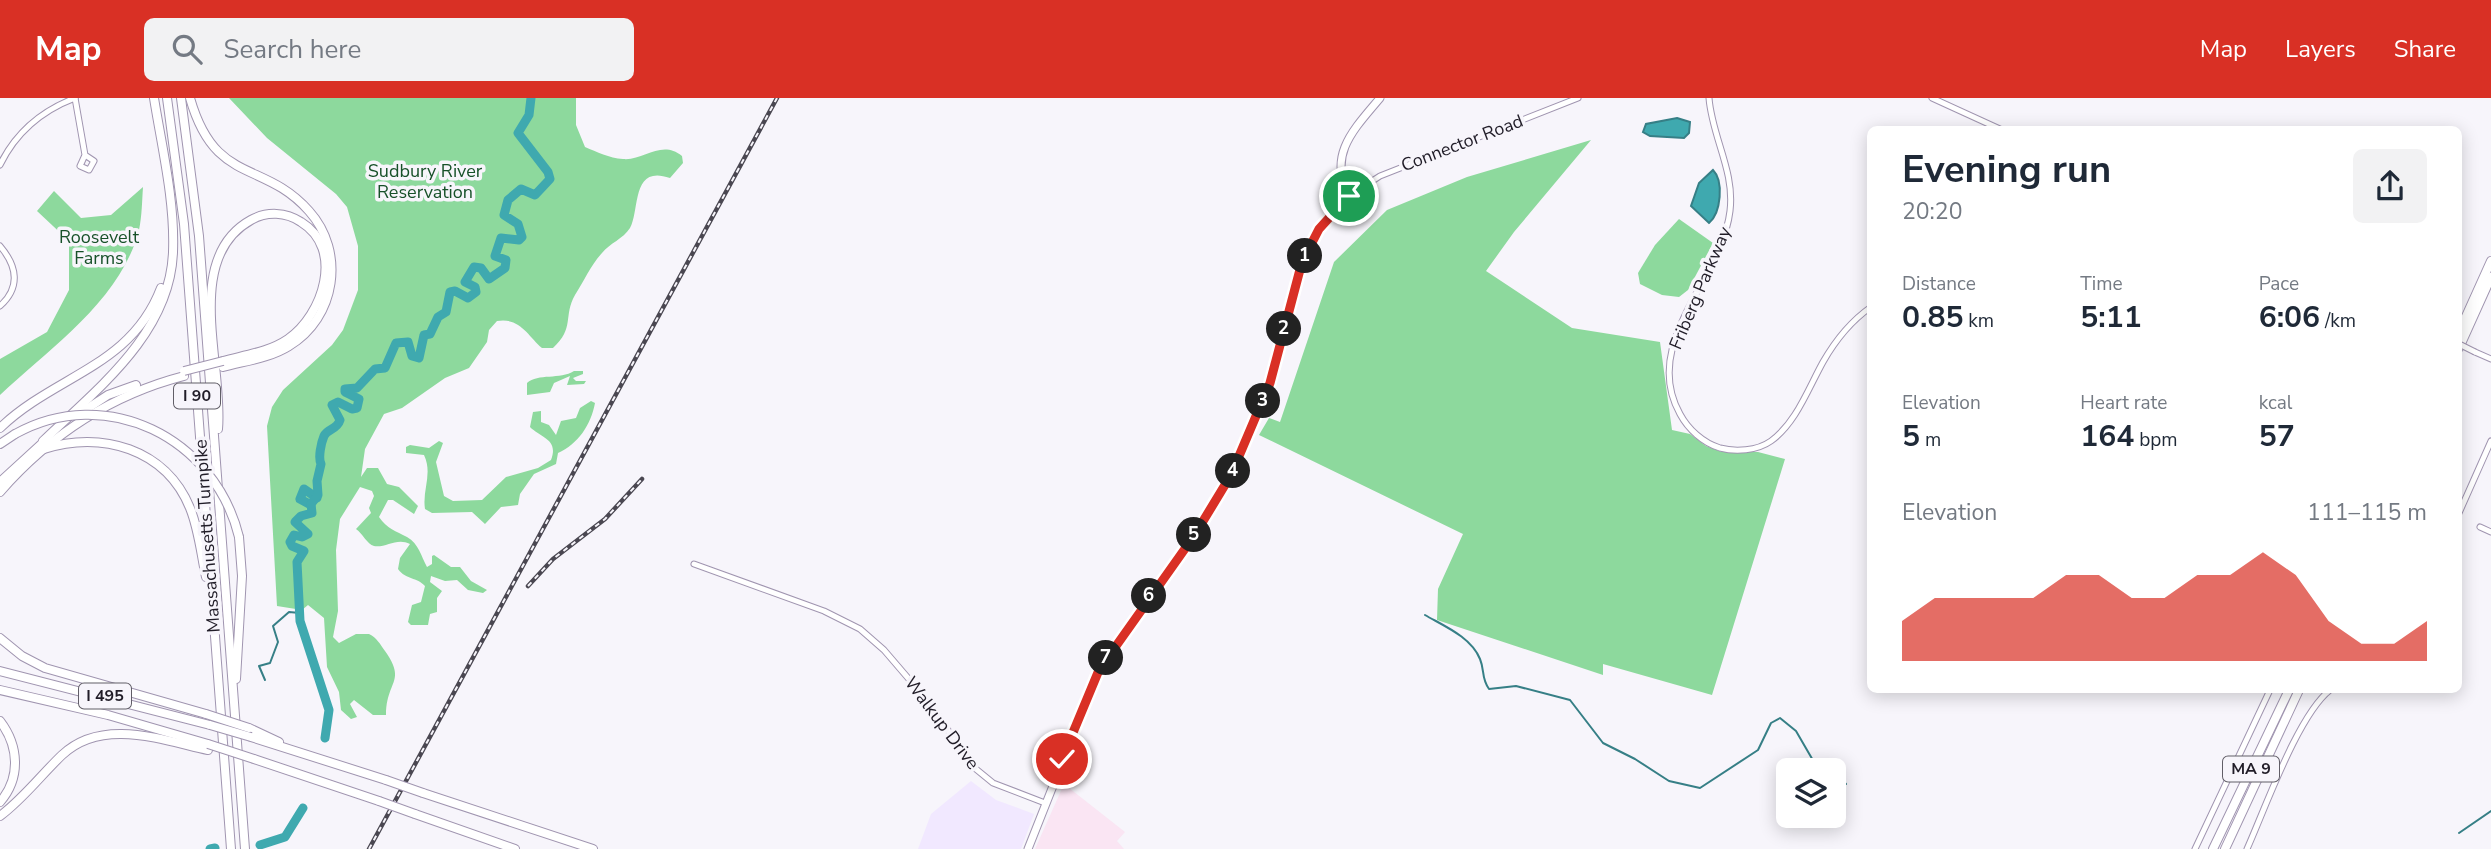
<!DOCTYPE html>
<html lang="en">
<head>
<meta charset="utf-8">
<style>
  :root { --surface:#fff; --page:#f2f2f3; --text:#1f2937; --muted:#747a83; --accent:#d93025 }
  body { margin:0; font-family:"Nunito Sans",sans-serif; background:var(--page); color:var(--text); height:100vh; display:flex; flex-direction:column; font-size:26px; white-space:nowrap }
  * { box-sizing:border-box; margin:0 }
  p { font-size:23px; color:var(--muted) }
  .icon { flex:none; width:38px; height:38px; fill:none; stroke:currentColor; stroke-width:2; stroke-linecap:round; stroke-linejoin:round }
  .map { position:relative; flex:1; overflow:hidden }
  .details { position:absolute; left:1867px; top:28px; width:595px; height:567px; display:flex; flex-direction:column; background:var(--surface); border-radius:10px; box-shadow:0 4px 18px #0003 }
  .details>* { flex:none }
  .tools { position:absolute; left:1776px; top:660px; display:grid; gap:14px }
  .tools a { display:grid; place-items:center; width:70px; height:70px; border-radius:10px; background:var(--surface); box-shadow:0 4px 18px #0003; font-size:35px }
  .pin { position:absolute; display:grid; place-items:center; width:60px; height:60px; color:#fff; margin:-30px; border:4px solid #fff; border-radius:50%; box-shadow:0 2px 7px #0007 }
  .km { position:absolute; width:35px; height:35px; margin:-18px; border-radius:50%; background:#222; color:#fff; font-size:19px; line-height:35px; text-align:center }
  .round { display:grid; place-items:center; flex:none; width:74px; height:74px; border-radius:10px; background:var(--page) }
  .summary { display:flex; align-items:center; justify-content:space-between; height:119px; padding:0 35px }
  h1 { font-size:38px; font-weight:700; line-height:52px }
  .metrics { display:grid; grid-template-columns:repeat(3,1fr); gap:10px; height:119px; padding:7px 35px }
  .metrics div { display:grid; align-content:center }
  .metrics b { font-size:30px; font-weight:700 }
  .metrics small { font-size:19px; font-weight:400 }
  .metrics p { font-size:19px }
  .chart { height:196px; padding:14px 35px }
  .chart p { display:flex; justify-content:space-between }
  .chart svg { width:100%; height:126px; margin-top:7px; fill:var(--accent); opacity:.7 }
  header { display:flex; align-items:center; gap:42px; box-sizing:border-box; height:98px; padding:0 35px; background:var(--accent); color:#fff }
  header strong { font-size:33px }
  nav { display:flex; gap:38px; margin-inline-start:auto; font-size:24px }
  .search { width:490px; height:63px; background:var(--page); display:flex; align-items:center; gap:18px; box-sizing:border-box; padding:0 24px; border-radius:10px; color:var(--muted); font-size:26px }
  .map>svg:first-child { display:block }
</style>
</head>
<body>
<header>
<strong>Map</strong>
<div class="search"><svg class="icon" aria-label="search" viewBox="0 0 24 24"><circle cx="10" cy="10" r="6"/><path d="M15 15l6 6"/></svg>Search here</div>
<nav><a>Map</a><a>Layers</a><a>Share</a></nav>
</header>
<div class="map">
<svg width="2491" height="751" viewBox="0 0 2491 751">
  <rect width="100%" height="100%" fill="#f7f5fb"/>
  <path fill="#f1e8ff" d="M971 683 996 702 1034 716 1021 751H918L931 716Z"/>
  <path fill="#fae5f3" d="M1064 686 1125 734 1117 743 1124 751H1035Z"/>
  <g fill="#8dd99d">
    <path d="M229 0H576V27L585 49C597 54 609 60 623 61 644 63 661 41 682 58L683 65 670 80C631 66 640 112 630 130 623 141 610 145 602 155 591 167 584 183 575 197 563 218 575 230 553 250H542C528 238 520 219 497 223L489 232 487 244 469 270 445 280 402 310 384 316 365 351 361 379 367 370H378L387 386 399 389 418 408 414 416 393 402H388L379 419C387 431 396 433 407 439 419 446 421 458 427 469L432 466V458L434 457 451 469H460L471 483 487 492 483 495 468 492 457 482 445 483 431 478 430 484 442 493 437 500V514L430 516 428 527H411L408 524 412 507 421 504 425 488C417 479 406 482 398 471L400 460 410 446C397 439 386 450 374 448 367 446 363 436 356 431L371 415 369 410 374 398 372 393 360 389 340 421 336 452 338 513 333 539 339 545 356 536H369C377 540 380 546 385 553 407 584 386 583 386 617H373L354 602 350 606 357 619 351 621 341 612 339 594 327 569 324 520 308 507 302 512 277 508 267 328 272 309 283 292 332 247 343 232 358 192V148L347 109 336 96 267 40Z"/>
    <path d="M1591 42 1514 134 1486 173 1572 230 1660 244 1672 332 1690 336 1706 348 1722 354H1758L1785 361 1712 597 1603 566V577L1437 522 1438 491 1463 436 1259 337 1269 320 1280 324 1334 164 1387 112 1467 79Z"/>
    <path d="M143 89C142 103 142 118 139 132 121 202 50 250 0 297V261L47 234 69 192V143L37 113 54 93 81 120 111 117Z"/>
    <path d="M1679 121 1713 145 1688 192 1679 199 1662 197 1640 186 1638 175 1655 147Z"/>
    <path d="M574 273H583V276L573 280 576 283H586L584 286 567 287 570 278 554 285 550 294 527 297V285C538 275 560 282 574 273Z"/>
    <path d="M591 303 595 305C591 327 578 346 558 355L556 366 534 376 520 396 518 407 501 409 485 426 472 414 432 415 425 411C422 392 433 376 424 357L406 355V349L410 347 429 350 439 343 443 345 436 364 444 398 453 403 482 402 506 379 538 370 551 362C559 341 541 340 530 329L533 314 541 313V324L549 327 556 337 561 323 576 320 580 310Z"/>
  </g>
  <g fill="#3fa9af" stroke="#367f86" stroke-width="2">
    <path d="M1677 20 1690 24 1689 35 1684 40 1650 38 1643 34 1646 26Z"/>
    <path d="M1713 72C1724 83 1721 115 1709 125L1691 108 1699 85Z"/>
  </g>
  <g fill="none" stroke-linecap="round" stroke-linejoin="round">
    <g stroke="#367f86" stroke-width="2">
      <path d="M1425 517C1444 528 1471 539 1480 561 1485 573 1481 580 1489 591L1516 588 1570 602 1603 645 1635 661 1669 683 1700 690 1758 652 1771 625 1780 620 1796 633 1818 671 1826 672"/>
      <path d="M265 582 259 568 270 565 278 544 273 528 289 514 300 515"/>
      <path d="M1834 674 1846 686"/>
      <path d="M2459 735 2491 713"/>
    </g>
    <g stroke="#3fa9af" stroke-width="9">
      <path d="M311 407 300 401 304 391 317 400"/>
      <path d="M325 640 329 612 300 523 297 464 304 453 292 448 290 444 294 437 302 439 308 436 295 424 301 418 312 415 311 406 318 397 317 383 321 366C318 360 321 345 324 338 328 330 337 332 340 322L332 307 338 304 352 311 357 310 359 301 345 294V291L357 290 375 271 385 270 396 245 408 244 412 258 419 260 424 237 430 236 438 219 446 214 450 194 455 193 468 200 476 194 475 189 465 184 474 169 481 170 489 181 505 170 506 162 495 158 501 140 519 142 522 139 518 126 504 117 508 102 521 91 535 97 550 81 548 74 518 35 529 17 531 0"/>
      <path d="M260 747 285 739 303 710"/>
      <path d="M210 751 215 750"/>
    </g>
    <g stroke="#a095b0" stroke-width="7">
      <g id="minor">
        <path d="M75 0 85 57 80 68 89 72 94 63 85 57"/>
        <path d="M1709 0C1712 39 1735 73 1730 113 1722 181 1640 244 1680 316 1688 331 1703 345 1720 350 1735 354 1757 353 1771 343 1796 325 1808 291 1823 264 1835 243 1851 223 1871 209"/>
        <path d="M1932 0 2002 32"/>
        <path d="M0 67C16 34 41 13 75 0"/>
        <path d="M1349 98 1380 78 1578 0"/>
        <path d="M0 148C17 168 21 189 0 208"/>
        <path d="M2475 254 2491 261"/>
        <path d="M2459 415 2491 343"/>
        <path d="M2480 429 2491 434"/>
        <path d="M694 466 824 513 860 531 884 552 932 608 971 667 993 685 1045 705"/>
        <path d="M2195 751 2270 592"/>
        <path d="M2247 751C2265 711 2298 617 2330 592"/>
      </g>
    </g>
    <g stroke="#a095b0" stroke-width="9">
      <path id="major" d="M1028 751 1099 572 1194 438 1231 377 1270 285 1302 164 1319 131 1349 98C1327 57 1354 31 1380 0"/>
    </g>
    <g stroke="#a095b0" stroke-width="10">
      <g id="highway">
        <path d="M167 0 184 126 231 751"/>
        <path d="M181 0 199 138 245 751"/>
        <path d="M190 0C215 88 263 61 309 113 346 154 336 220 289 248 270 260 245 263 223 269"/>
        <path d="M2459 234 2491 163"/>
        <path d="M2459 250 2491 179"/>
        <path d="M76 318 108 297 136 287"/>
        <path d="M0 330C55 277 131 269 161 190"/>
        <path d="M218 331C224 268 182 160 251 122 267 113 286 114 301 124 345 151 323 217 288 241 269 254 245 257 223 263"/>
        <path d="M43 343C97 291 170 236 173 154 175 103 162 50 154 0"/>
        <path d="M0 346 15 336"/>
        <path d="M44 351C101 332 166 351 190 410 199 432 201 456 206 479"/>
        <path d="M0 384 47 341"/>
        <path d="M0 394C50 337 111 297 184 278"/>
        <path d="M0 540 22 558 45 570 206 616"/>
        <path d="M0 573 210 627"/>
        <path d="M236 581 242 478 239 439"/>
        <path d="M0 592 108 617 208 646"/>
        <path d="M0 623C19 648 21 680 0 704"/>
        <path d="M249 630 279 644"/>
        <path d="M251 639 386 682"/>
        <path d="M254 661 379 703"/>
        <path d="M423 695 593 751"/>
        <path d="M415 716 515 751"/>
        <path d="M0 718C23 701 41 677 62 657 102 619 162 642 208 652"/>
        <path d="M2213 751 2289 592"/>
        <path d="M2225 751 2299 592"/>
      </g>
    </g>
    <use href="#minor" stroke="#fff" stroke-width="5"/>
    <use href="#major" stroke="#fff" stroke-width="7"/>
    <use href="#highway" stroke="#fff" stroke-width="8"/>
    <g stroke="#4a4751" stroke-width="4.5">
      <g id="rail">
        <path d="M528 488 553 461 605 421 642 381"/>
        <path d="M369 751 777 0"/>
      </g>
    </g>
    <use href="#rail" stroke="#f7f5fb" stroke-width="2" stroke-dasharray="5" stroke-linecap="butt"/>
    <g stroke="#a095b0" stroke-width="7" stroke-linecap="butt">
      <path id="minor-bridge" d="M2459 246 2475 254"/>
    </g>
    <g stroke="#a095b0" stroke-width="10" stroke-linecap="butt">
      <g id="highway-bridge">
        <path d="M184 273 223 263"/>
        <path d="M15 336C106 285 215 340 239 439"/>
        <path d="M206 616 249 630"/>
        <path d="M210 627 251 639"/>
        <path d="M208 646 254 661"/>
        <path d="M386 682 423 695"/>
        <path d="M379 703 415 716"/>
      </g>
    </g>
    <use href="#minor-bridge" stroke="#fff" stroke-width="5"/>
    <use href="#highway-bridge" stroke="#fff" stroke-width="8"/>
  </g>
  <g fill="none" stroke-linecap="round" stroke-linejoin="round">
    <g stroke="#fff" stroke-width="14">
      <path id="route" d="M1062 661 1099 572 1194 438 1231 377 1270 285 1302 164 1319 131 1349 98"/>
    </g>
    <use href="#route" stroke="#d93025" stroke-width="9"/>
  </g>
  <g text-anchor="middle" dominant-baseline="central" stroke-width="7" stroke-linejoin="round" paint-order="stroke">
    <g fill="#f7f5fb" stroke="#615e67" stroke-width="2">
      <rect x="174" y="285.5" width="46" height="25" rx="5"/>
      <rect x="79" y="585.5" width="52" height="25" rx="5"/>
      <rect x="2223" y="658.5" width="56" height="25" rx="5"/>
    </g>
    <g font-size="16" font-weight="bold" fill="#211d28">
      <text x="197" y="298">I 90</text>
      <text x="105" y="598">I 495</text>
      <text x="2251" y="671">MA 9</text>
    </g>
    <g font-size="18" fill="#211d28" stroke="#f7f5fb">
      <text transform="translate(1462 45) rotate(-21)">Connector Road</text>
      <text transform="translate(1700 190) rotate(-67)">Friberg Parkway</text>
      <text transform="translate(207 438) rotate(-94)">Massachusetts Turnpike</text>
      <text transform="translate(942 625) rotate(53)">Walkup Drive</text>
    </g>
    <g font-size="18" fill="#175129" stroke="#f7f5fb">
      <text x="425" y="73">Sudbury River<tspan x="425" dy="21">Reservation</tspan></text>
      <text x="99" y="139">Roosevelt<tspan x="99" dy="21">Farms</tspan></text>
    </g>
  </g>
</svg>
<div class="tools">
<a><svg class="icon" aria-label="layers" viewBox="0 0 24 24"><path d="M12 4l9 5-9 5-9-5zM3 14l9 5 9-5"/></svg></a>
</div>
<div class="pin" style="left:1349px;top:98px;background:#1e9e55"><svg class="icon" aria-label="arrive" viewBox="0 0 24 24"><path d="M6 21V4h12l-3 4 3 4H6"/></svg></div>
<div class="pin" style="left:1062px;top:661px;background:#d93025"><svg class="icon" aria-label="check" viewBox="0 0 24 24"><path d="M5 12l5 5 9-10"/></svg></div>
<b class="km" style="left:1305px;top:158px">1</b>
<b class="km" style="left:1284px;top:231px">2</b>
<b class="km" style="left:1263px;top:303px">3</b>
<b class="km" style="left:1233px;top:373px">4</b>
<b class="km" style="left:1194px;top:437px">5</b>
<b class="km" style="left:1149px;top:498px">6</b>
<b class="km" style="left:1106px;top:560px">7</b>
<section class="details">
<div class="summary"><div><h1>Evening run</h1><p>20:20</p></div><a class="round"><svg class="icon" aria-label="share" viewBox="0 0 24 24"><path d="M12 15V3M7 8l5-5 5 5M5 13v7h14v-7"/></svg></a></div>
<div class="metrics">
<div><p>Distance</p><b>0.85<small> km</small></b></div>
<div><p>Time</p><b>5:11</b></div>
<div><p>Pace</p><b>6:06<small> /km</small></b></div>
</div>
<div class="metrics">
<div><p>Elevation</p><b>5<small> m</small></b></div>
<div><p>Heart rate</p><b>164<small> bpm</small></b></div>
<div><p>kcal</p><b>57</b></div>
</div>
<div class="chart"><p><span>Elevation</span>111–115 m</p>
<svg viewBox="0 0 160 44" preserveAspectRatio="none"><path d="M0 44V30L10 22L20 22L30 22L40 22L50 14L60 14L70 22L80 22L90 14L100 14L110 6L120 14L130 30L140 38L150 38L160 30V44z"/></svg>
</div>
</section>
</div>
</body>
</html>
